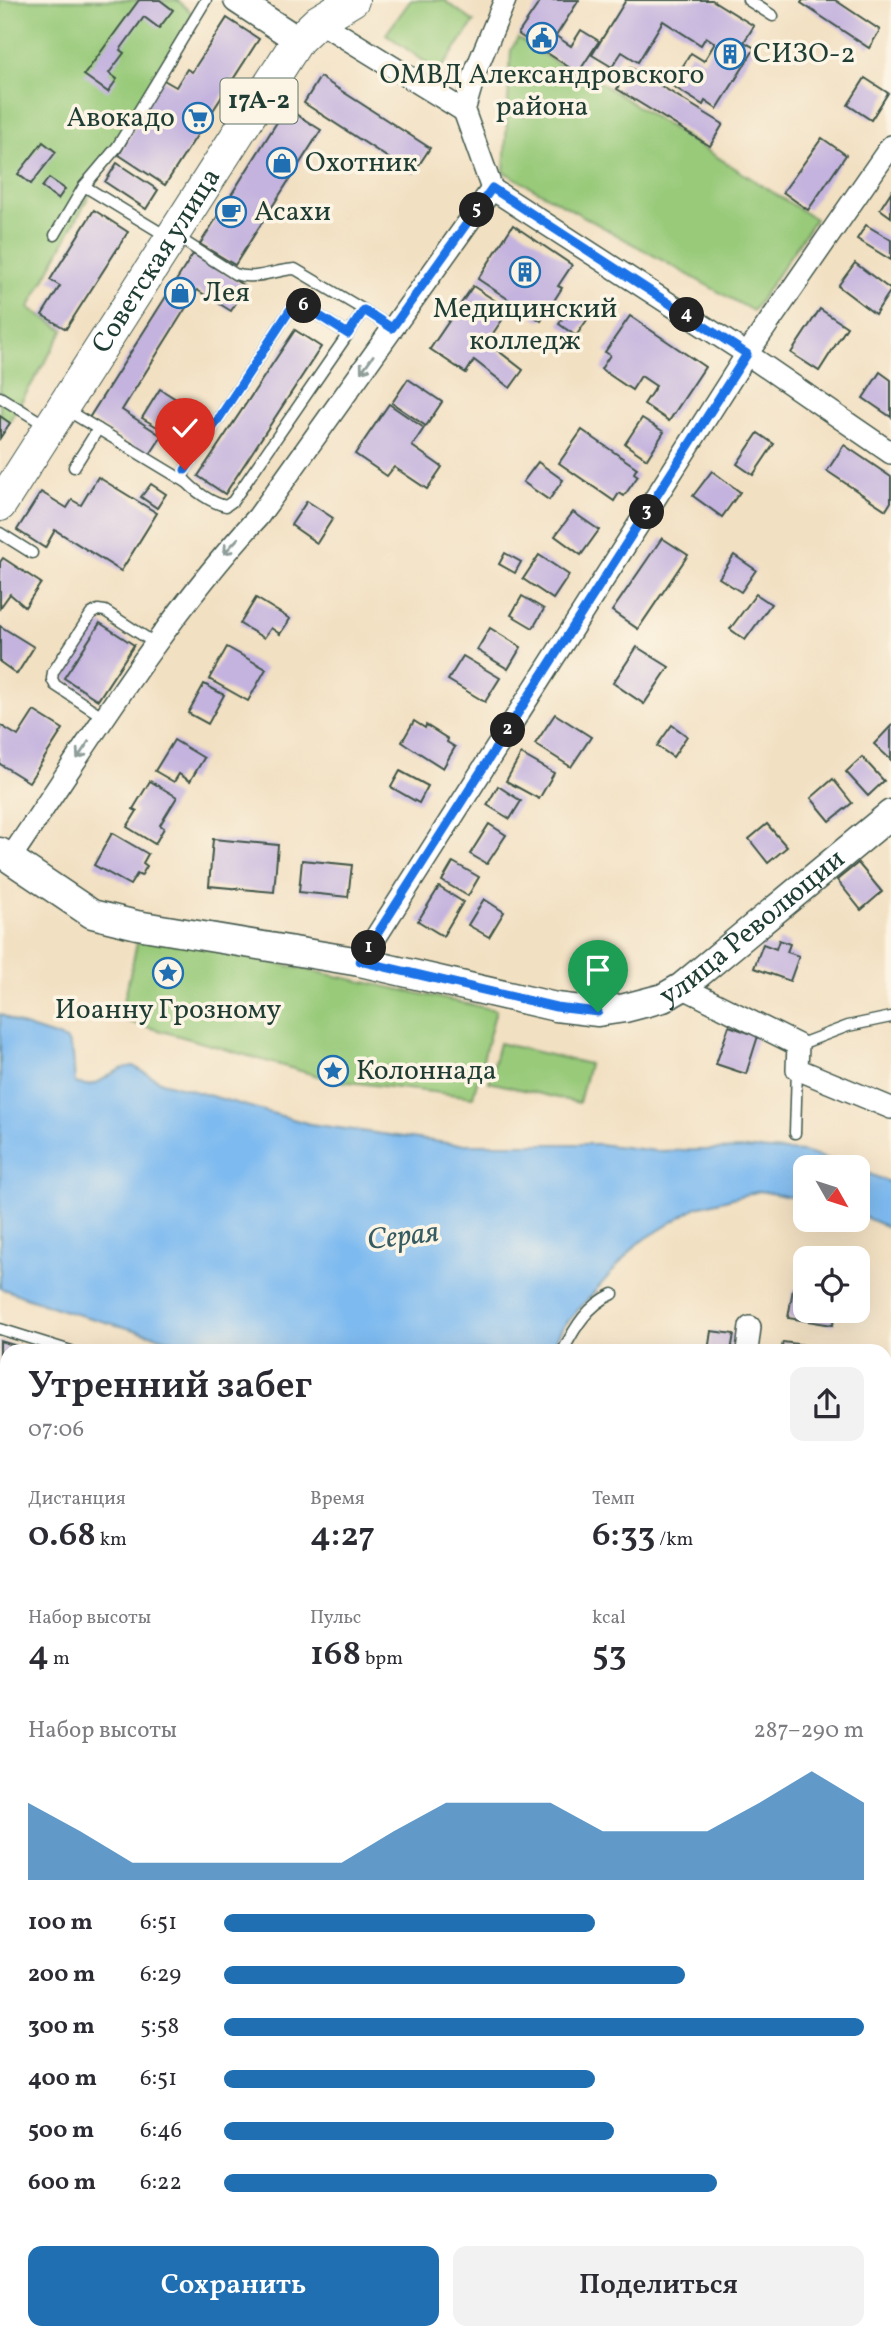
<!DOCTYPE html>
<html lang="ru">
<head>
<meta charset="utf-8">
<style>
  :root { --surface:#fff; --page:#f2f2f3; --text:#2b2b33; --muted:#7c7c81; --accent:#1f6fb2 }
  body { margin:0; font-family:Vollkorn,serif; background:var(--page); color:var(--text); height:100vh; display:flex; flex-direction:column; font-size:26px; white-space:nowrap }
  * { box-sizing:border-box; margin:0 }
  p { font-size:23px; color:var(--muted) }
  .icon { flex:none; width:38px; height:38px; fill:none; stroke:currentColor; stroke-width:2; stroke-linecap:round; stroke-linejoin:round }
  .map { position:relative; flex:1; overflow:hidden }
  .side { position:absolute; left:0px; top:1344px; width:892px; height:996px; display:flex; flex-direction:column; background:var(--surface); border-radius:21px 21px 0 0; box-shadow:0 7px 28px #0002 }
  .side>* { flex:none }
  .needle { width:46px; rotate:129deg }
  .fabs { position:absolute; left:793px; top:1155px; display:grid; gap:14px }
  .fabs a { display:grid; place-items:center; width:77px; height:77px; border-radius:14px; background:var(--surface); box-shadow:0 7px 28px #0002; font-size:35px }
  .pin { position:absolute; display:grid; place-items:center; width:60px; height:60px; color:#fff; margin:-72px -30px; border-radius:50% 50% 50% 0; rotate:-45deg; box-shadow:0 0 7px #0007 }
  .pin .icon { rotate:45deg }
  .km { position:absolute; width:35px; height:35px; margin:-18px; border-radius:50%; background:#222; color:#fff; font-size:19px; line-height:35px; text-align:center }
  .round { display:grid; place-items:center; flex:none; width:74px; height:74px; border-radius:14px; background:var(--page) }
  .head { display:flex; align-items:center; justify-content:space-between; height:119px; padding:0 28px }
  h1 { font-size:38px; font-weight:600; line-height:52px }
  .figures { display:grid; grid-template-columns:repeat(3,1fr); gap:10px; height:119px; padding:7px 28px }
  .figures div { display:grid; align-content:center }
  .figures b { font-size:35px; font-weight:600 }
  .figures small { font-size:19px; font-weight:400 }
  .figures p { font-size:19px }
  .chart { height:196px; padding:14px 28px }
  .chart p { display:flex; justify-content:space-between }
  .chart svg { width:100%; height:126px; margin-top:7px; fill:var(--accent); opacity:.7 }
  .primary-button { display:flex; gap:14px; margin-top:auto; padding:14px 28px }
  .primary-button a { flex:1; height:80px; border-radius:14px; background:var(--accent); color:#fff; font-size:28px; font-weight:600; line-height:80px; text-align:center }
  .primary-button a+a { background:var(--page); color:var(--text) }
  ul { padding:0 28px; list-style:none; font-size:23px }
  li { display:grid; grid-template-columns:112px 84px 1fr; align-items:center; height:52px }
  li i { height:18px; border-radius:9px; background:var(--accent) }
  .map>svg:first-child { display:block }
</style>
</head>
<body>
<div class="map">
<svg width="891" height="2339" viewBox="0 0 891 2339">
  <rect width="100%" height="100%" fill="#fcf5e5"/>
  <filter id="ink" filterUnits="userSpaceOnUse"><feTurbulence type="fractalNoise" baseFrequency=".0143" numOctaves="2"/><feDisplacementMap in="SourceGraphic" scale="14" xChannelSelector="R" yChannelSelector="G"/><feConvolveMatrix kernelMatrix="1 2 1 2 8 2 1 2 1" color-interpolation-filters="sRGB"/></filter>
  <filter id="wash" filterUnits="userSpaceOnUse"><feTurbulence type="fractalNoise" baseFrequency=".00686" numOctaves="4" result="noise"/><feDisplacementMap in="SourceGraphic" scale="28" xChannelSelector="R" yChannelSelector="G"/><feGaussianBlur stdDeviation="1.57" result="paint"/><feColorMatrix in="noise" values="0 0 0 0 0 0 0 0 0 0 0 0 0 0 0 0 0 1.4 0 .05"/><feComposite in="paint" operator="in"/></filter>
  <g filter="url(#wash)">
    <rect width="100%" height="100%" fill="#f2e0c2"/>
    <g fill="#99ca7a" stroke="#5c8457" stroke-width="2">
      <path d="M0 0H177L193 14 134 112 29 308 64 330 0 437Z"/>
      <path d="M411 0H444L474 22 439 72 386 34Z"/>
      <path d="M518 38C544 56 568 72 599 82L815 219 753 311 504 172 511 50Z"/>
      <path d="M139 934 496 1010 473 1097 332 1080 120 1019Z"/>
      <path d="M499 1043 589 1064 579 1103 489 1082Z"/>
    </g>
    <path fill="#7aae6a" stroke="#4c764f" stroke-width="2" d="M0 1773 7 1775V1887L0 1886Z"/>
    <g fill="#7dbaf0" stroke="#4e7c92" stroke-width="2">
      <path d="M0 1014 21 1025 67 1040 73 1054 75 1083C95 1090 102 1078 117 1071 121 1068 128 1067 133 1066L162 1082 310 1124 454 1144H599L656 1151 754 1149 803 1152 854 1167H805V1200L760 1191 697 1207 637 1244 562 1328 550 1351H212L65 1311 0 1288Z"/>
      <path d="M858 1169 891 1183V1229L858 1214Z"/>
    </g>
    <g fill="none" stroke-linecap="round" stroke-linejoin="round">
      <g stroke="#7dbaf0" stroke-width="32">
        <path d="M637 2339 641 2333"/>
        <path d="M707 2339 709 2333"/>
      </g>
    </g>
    <g id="blocks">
      <g fill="#c4b3de">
        <path d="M139 0H160L173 10 159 28 144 17 120 50 124 53 109 73 117 79 108 92 84 75Z"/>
        <path d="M541 0H579L556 36 571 46 581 30 599 41 578 73 518 34Z"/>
        <path d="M626 0H712L754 26 744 42 755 48 717 109 705 101 703 105 671 85 691 53 704 61 715 43 706 37 701 45 663 21 638 62 622 52 612 67 592 55Z"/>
        <path d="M803 0H835L880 30 869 48 801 3Z"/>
        <path d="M227 18 259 39 165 185 119 155 162 79 176 87 187 69 192 72Z"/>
        <path d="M630 67 723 124 710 146 617 89Z"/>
        <path d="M320 77 430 148 413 174 304 103Z"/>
        <path d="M865 78 888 93 871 120 848 105Z"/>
        <path d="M286 108 321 130 235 265 200 244Z"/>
        <path d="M822 138 846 155 808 210 783 192Z"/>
        <path d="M43 142 56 152 31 184 18 174Z"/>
        <path d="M117 163 158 190 146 209 105 182Z"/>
        <path d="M49 178 65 189 58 199 42 187Z"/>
        <path d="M891 192V217L880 209Z"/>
        <path d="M94 210 128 232 66 329 42 315 60 286 50 280Z"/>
        <path d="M513 225 572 265 558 286 562 288 541 321 478 279Z"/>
        <path d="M866 225 891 240V260L857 239Z"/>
        <path d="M193 254 246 287 231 311 197 290 122 410 162 436 149 456 89 418Z"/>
        <path d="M855 263 891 290 875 314 838 286Z"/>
        <path d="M473 286 509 310 487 342 523 370 510 388 474 360 466 373 430 349Z"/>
        <path d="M573 303 591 314 576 336 559 324Z"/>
        <path d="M820 309 847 327 819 371 791 353Z"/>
        <path d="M630 316 705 367 669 421 644 404 656 386 641 376 632 390 601 369 610 355 605 352Z"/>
        <path d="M295 330 321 347 225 494 198 476Z"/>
        <path d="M880 372 891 380V417L863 398Z"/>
        <path d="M408 379 442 402 426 426 392 403Z"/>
        <path d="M160 389 176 399 159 428 142 418Z"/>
        <path d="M389 404 424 428 412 446 442 467 427 489 394 467 387 476 355 454Z"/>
        <path d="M0 416 10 423 0 438Z"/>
        <path d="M642 418 664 432 647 459 625 444Z"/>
        <path d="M582 430 637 468 634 473 638 476 624 496 619 493 614 501 559 463Z"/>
        <path d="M758 433 774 444 753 475 737 464Z"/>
        <path d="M844 445 891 477V502L886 510 827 471Z"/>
        <path d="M538 462 563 480 549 500 523 482Z"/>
        <path d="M712 471 740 492 722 517 693 496Z"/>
        <path d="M98 477 157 513 121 571 55 530 45 548 17 530 41 492 67 508 72 500 81 505Z"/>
        <path d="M151 484 166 494 157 508 141 497Z"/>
        <path d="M307 501 333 518 317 543 291 525Z"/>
        <path d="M573 512 599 530 581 555 555 536Z"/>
        <path d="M662 538 688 555 638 629 612 611Z"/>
        <path d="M505 553 521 562 515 573 499 564Z"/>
        <path d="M539 555 569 575 553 599 523 579Z"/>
        <path d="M734 555 756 570 741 592 719 578Z"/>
        <path d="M3 558 41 583 25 607 10 594 0 608V562Z"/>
        <path d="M756 594 771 604 745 640 730 629Z"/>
        <path d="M522 596 544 609 533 628 511 615Z"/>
        <path d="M256 598 290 619 280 634 271 628 264 638 240 624Z"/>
        <path d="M100 623 134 645 98 700 64 678Z"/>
        <path d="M0 626 34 647 17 674 0 662Z"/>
        <path d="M490 628 521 647 508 669 477 650Z"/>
        <path d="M227 647 266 669 248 701 209 679Z"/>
        <path d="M637 647 669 667 644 704 613 683Z"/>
        <path d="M463 656 500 678 485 702 448 680Z"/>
        <path d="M204 684 224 695 208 724 188 713Z"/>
        <path d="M34 711 63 729 29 782 0 764V725L18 736Z"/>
        <path d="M555 714 591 737 571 767 535 744Z"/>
        <path d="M414 721 425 728 426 725 448 739 447 742 455 747 443 768 402 742Z"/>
        <path d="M672 725 687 736 673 757 657 746Z"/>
        <path d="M891 726V760L874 744Z"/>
        <path d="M174 740 204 758 190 781 179 774 174 782 155 771Z"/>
        <path d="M521 754 554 773 539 799 506 781Z"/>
        <path d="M862 757 884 781 868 796 846 772Z"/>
        <path d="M400 771 428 786 419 803 391 787Z"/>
        <path d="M833 779 852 803 830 821 811 798Z"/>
        <path d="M150 781 177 797 160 825 164 828 155 844 127 827 137 811 133 809Z"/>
        <path d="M498 786 521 801 510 819 487 805Z"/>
        <path d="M489 824 506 835 487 864 470 854Z"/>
        <path d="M767 824 787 847 768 863 749 839Z"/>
        <path d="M112 833 148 854 143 863 147 866 141 876 137 874 130 885 94 865Z"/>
        <path d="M213 839 278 845 274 892 209 886Z"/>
        <path d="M302 860 352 865 348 897 299 892Z"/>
        <path d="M453 862 479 877 468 896 442 881Z"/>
        <path d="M858 863 882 892 861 910 837 880Z"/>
        <path d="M439 887 463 902 443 936 418 921Z"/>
        <path d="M484 899 504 912 489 937 468 925Z"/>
        <path d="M779 940 790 944 787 952 799 956 790 981 754 968 763 944 776 949Z"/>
        <path d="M729 1026 758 1036 746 1074 716 1064Z"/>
        <path d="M793 1289 805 1291V1311H835L833 1325 788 1318Z"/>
        <path d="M711 1331 734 1334 731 1351H708Z"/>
        <path d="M0 1341 31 1350 7 1351V1375L0 1372Z"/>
        <path d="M783 1342 812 1346 811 1351H781Z"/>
        <path d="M886 1613 891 1615V1634L886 1632Z"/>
        <path d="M886 1680 891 1683 890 1716 886 1714Z"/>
        <path d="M5 2178H7V2289L0 2288V2216Z"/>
        <path d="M38 2333 54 2335V2333H73L72 2339H38Z"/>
        <path d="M293 2333H335L334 2339 293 2338Z"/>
        <path d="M368 2333H383L382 2339H367Z"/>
      </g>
    </g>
  </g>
  <g filter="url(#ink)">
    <use href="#blocks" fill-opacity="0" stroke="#3f5549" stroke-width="2"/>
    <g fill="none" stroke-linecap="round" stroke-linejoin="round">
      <g stroke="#3f5549" stroke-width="13">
        <g id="service">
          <path d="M748 0 773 16"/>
          <path d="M84 186 168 237"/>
          <path d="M55 235 84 186 117 147 206 0"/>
          <path d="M174 235 235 274C255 281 274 270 295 269L364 310"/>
          <path d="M348 334 304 306 296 305 290 310 185 470 183 478C193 490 211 503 226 506L233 501 348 334 364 310 392 328"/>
          <path d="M0 397 47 426"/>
          <path d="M65 409 186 482"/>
          <path d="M74 467 98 429"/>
          <path d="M0 533 32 553"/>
          <path d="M105 718 55 685 52 679 53 672 91 614 98 610 105 611 156 644"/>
          <path d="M798 1045 848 1026 891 1017"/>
          <path d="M795 1133 797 1069"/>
          <path d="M0 1329 71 1351"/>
          <path d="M563 1351C575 1327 588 1305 613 1294"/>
        </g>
      </g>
      <g stroke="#3f5549" stroke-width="24">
        <g id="minor">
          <path d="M318 21 464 111"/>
          <path d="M464 111 476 70 505 0"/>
          <path d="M464 111 492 189"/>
          <path d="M492 189 747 354 891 453"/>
          <path d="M11 857C89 742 163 620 258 517L492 189"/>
          <path d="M360 962 747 354 891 146"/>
          <path d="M682 987 798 1045 797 1069 891 1108"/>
          <path d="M747 1351 750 1327"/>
          <path d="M0 1639 7 1642"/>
          <path d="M886 1783 891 1771"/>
          <path d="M120 2339 121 2333"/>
          <path d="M511 2339 518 2333"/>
        </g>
      </g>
      <g stroke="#3f5549" stroke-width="29">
        <path id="tertiary" d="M237 0 298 40"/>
      </g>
      <g stroke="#3f5549" stroke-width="31">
        <g id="secondary">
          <path id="s1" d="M0 852 92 914 137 925 360 962 556 1007 598 1012 625 1008 663 998 682 987 891 814"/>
        </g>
      </g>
      <g stroke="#3f5549" stroke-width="34">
        <g id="primary">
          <path id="s2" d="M0 505 298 40 318 21 353 0"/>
        </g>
      </g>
      <use href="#service" stroke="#fff" stroke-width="10"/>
      <use href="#minor" stroke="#fff" stroke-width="21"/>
      <use href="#tertiary" stroke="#fff" stroke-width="26"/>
      <use href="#secondary" stroke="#fff" stroke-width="28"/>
      <use href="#primary" stroke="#fff" stroke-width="32"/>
    </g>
    <defs><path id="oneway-shaft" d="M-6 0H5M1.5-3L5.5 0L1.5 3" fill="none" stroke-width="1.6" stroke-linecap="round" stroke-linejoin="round" transform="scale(1.75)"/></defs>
    <g stroke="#8f9e9a">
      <use href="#oneway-shaft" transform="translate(367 364) rotate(126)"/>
      <use href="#oneway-shaft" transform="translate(231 546) rotate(133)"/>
      <use href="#oneway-shaft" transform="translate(83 750) rotate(124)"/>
    </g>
  </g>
  <g fill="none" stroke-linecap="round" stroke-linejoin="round" filter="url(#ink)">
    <g stroke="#fff" stroke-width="14">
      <path id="route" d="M185 470 290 310 296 305 304 306 348 334 364 310 392 328 492 188 747 354 360 961 556 1007 598 1012"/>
    </g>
    <use href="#route" stroke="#1a73e8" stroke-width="9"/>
  </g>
  <defs>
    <g id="civic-ring" transform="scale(1.575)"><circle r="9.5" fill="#fcf5e5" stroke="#1f6fb2" stroke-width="1.5"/><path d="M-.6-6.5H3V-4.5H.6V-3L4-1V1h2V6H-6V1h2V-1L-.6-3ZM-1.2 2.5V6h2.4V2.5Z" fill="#1f6fb2"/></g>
    <g id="building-ring" transform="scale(1.575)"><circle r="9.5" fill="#fcf5e5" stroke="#1f6fb2" stroke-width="1.5"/><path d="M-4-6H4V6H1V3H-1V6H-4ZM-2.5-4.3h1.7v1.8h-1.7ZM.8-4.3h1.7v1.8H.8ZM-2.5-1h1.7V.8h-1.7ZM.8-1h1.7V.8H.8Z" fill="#1f6fb2"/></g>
    <g id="supermarket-ring" transform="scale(1.575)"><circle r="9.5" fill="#fcf5e5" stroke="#1f6fb2" stroke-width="1.5"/><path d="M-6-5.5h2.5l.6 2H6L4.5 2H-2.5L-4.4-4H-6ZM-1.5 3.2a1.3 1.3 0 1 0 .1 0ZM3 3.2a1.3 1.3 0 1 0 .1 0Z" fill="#1f6fb2"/></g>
    <g id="shop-ring" transform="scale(1.575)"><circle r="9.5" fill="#fcf5e5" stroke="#1f6fb2" stroke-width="1.5"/><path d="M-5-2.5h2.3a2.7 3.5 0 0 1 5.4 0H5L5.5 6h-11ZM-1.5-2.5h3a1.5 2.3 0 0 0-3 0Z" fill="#1f6fb2"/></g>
    <g id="cafe-ring" transform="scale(1.575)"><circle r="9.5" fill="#fcf5e5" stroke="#1f6fb2" stroke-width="1.5"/><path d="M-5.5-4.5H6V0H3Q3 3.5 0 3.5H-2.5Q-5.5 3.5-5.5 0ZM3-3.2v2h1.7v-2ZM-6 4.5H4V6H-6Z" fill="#1f6fb2"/></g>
    <g id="sight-ring" transform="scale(1.575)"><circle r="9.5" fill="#fcf5e5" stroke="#1f6fb2" stroke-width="1.5"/><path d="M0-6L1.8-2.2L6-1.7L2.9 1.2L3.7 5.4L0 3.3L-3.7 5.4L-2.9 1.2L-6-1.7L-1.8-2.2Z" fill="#1f6fb2"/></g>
  </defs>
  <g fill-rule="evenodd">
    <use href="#civic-ring" x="542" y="38"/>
    <use href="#building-ring" x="730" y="54"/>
    <use href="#supermarket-ring" x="198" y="118"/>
    <use href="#shop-ring" x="282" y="163"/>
    <use href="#cafe-ring" x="231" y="212"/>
    <use href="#building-ring" x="525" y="272"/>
    <use href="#shop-ring" x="180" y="293"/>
    <use href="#sight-ring" x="168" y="973"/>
    <use href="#sight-ring" x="333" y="1071"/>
  </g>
  <g text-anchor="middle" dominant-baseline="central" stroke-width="7" stroke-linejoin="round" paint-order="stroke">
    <rect fill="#fcf5e5" stroke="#617469" stroke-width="2" x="220.5" y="78.5" width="77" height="45" rx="5"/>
    <g font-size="26" font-weight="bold" fill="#1f3d34">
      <text x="259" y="101">17А-2</text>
    </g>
    <g font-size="28" fill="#1f3d34" stroke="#fcf5e5" text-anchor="start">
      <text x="753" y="54">СИЗО-2</text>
      <text x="542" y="75" text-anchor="middle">ОМВД Александровского<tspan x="542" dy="32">района</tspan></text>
      <text x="175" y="118" text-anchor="end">Авокадо</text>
      <text x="305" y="163">Охотник</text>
      <text x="254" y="212">Асахи</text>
      <text x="203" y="293">Лея</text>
      <text x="525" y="309" text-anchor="middle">Медицинский<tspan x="525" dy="32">колледж</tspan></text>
      <text x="168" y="1010" text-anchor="middle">Иоанну Грозному</text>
      <text x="356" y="1071">Колоннада</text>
    </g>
    <g font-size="28" fill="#1f3d34" stroke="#fcf5e5">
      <text stroke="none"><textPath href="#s2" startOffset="290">Советская улица</textPath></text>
      <text stroke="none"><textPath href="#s1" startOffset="807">улица Революции</textPath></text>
    </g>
    <g font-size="30" font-style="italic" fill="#365c63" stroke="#fcf5e5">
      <text transform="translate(403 1237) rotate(-7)">Серая</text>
    </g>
  </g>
</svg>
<div class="fabs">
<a><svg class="needle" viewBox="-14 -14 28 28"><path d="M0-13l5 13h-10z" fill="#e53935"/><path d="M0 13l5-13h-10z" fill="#7c7c81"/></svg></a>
<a><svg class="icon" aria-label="locate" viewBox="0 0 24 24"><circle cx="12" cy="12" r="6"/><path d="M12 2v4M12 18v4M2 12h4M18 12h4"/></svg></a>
</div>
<div class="pin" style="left:598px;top:1012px;background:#1e9e55"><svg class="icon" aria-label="arrive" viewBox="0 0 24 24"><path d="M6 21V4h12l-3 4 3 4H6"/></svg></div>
<div class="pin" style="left:185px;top:470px;background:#d93025"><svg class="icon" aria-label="check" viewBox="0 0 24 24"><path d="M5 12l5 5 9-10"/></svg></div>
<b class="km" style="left:369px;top:948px">1</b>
<b class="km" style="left:508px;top:730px">2</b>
<b class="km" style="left:647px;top:512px">3</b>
<b class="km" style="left:687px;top:315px">4</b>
<b class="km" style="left:477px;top:210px">5</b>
<b class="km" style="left:304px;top:306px">6</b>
<section class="side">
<div class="head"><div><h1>Утренний забег</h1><p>07:06</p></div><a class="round"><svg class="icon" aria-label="share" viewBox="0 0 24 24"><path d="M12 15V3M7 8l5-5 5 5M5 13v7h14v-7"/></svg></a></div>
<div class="figures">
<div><p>Дистанция</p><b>0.68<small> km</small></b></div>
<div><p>Время</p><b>4:27</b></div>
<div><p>Темп</p><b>6:33<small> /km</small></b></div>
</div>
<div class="figures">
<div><p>Набор высоты</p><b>4<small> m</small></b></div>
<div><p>Пульс</p><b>168<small> bpm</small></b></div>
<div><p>kcal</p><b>53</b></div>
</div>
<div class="chart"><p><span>Набор высоты</span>287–290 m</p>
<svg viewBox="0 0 160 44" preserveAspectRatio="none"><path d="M0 44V17L10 27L20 38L30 38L40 38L50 38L60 38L70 27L80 17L90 17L100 17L110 27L120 27L130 27L140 17L150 6L160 17V44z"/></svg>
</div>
<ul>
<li><b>100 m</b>6:51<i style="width:58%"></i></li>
<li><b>200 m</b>6:29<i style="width:72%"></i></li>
<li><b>300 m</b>5:58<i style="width:100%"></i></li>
<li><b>400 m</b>6:51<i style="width:58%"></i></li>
<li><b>500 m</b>6:46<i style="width:61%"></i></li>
<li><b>600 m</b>6:22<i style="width:77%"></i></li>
</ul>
<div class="primary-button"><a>Сохранить</a><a>Поделиться</a></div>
</section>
</div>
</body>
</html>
